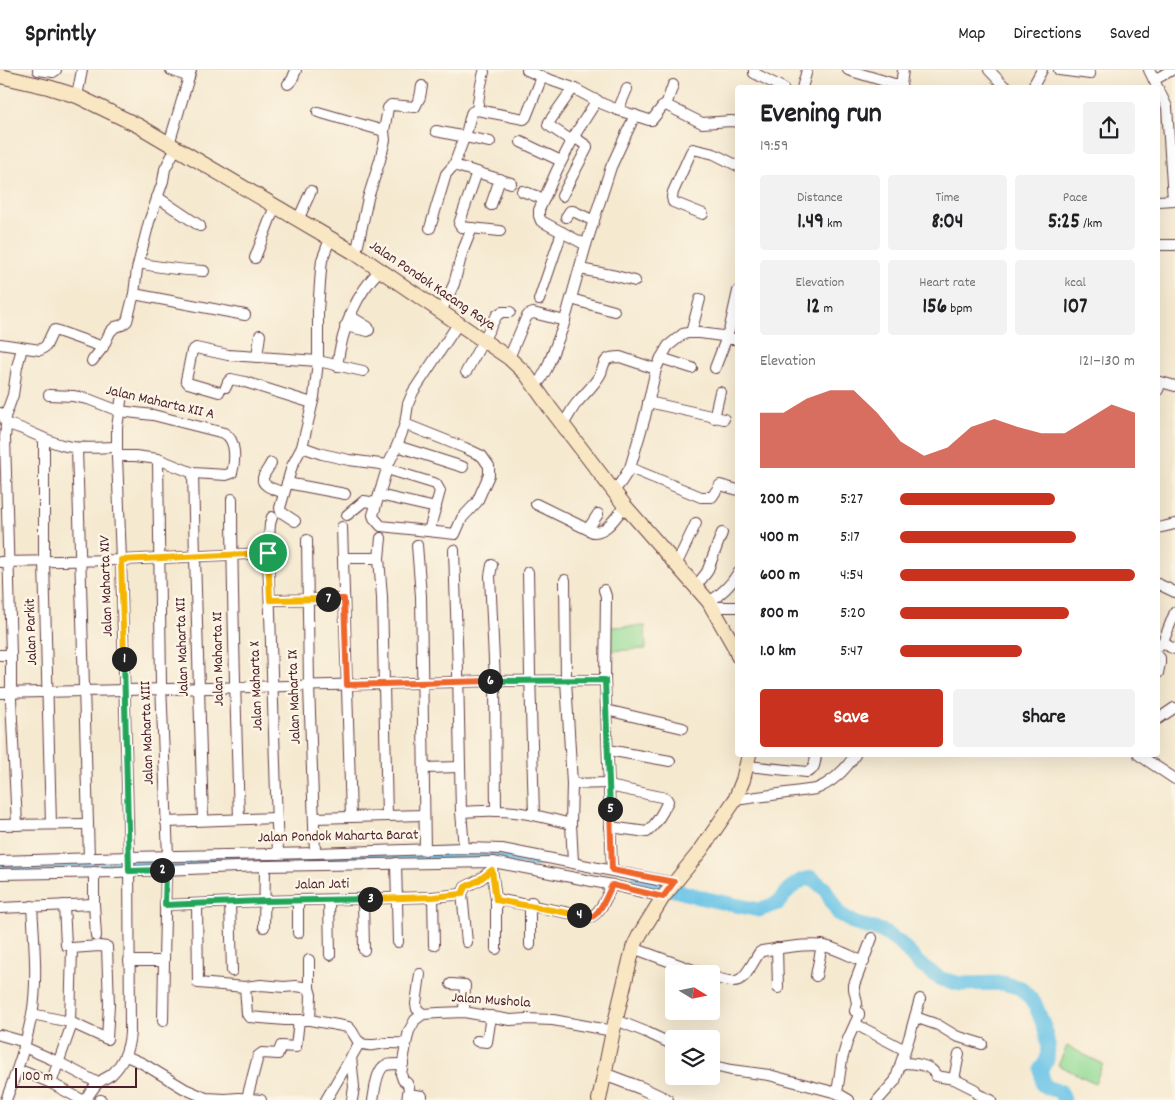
<!DOCTYPE html>
<html lang="en">
<head>
<meta charset="utf-8">
<style>
  :root { --surface:#fff; --page:#f2f2f2; --text:#202124; --muted:#757577; --line:#e0e0e0; --accent:#c8321e }
  body { margin:0; font-family:Dekko,sans-serif; background:var(--page); color:var(--text); height:100vh; display:flex; flex-direction:column; font-size:19px; white-space:nowrap }
  * { box-sizing:border-box; margin:0 }
  p { font-size:16px; color:var(--muted) }
  .icon { flex:none; width:28px; height:28px; fill:none; stroke:currentColor; stroke-width:2; stroke-linecap:round; stroke-linejoin:round }
  .map { position:relative; flex:1; overflow:hidden }
  .details { position:absolute; left:735px; top:15px; width:425px; height:672px; display:flex; flex-direction:column; background:var(--surface); border-radius:5px; box-shadow:0 5px 20px #0002 }
  .details>* { flex:none }
  .needle { width:32px; rotate:100deg }
  .tools { position:absolute; left:665px; top:895px; display:grid; gap:10px }
  .tools a { display:grid; place-items:center; width:55px; height:55px; border-radius:5px; background:var(--surface); box-shadow:0 5px 20px #0002; font-size:25px }
  .scale { position:absolute; left:15px; bottom:12px; width:122px; box-sizing:border-box; padding-left:5px; border:2px solid #4a1f2b; border-top:0; font-size:14px; line-height:18px; white-space:nowrap; color:#4a1f2b; -webkit-text-stroke:4px #fcf5e5; paint-order:stroke }
  .pin { position:absolute; display:grid; place-items:center; width:42px; height:42px; color:#fff; margin:-21px; border:2px solid #fff; border-radius:50%; box-shadow:0 1px 5px #0007 }
  .km { position:absolute; width:25px; height:25px; margin:-12px; border-radius:50%; background:#222; color:#fff; font-size:14px; line-height:25px; text-align:center }
  .round { display:grid; place-items:center; flex:none; width:52px; height:52px; border-radius:5px; background:var(--page) }
  .head { display:flex; align-items:center; justify-content:space-between; height:85px; padding:0 25px }
  h1 { font-size:28px; font-weight:700; line-height:38px }
  .stats { display:grid; grid-template-columns:repeat(3,1fr); gap:8px; height:85px; padding:5px 25px }
  .stats div { display:grid; align-content:center; border-radius:5px; background:var(--page); text-align:center }
  .stats b { font-size:21px; font-weight:700 }
  .stats small { font-size:14px; font-weight:400 }
  .stats p { font-size:14px }
  .chart { height:140px; padding:10px 25px }
  .chart p { display:flex; justify-content:space-between }
  .chart svg { width:100%; height:90px; margin-top:5px; fill:var(--accent); opacity:.7 }
  .cta { display:flex; gap:10px; margin-top:auto; padding:10px 25px }
  .cta a { flex:1; height:58px; border-radius:5px; background:var(--accent); color:#fff; font-size:20px; font-weight:700; line-height:58px; text-align:center }
  .cta a+a { background:var(--page); color:var(--text) }
  ul { padding:0 25px; list-style:none; font-size:16px }
  li { display:grid; grid-template-columns:80px 60px 1fr; align-items:center; height:38px }
  li i { height:12px; border-radius:6px; background:var(--accent) }
  header { display:flex; align-items:center; gap:30px; box-sizing:border-box; height:70px; padding:0 25px; background:var(--surface); border-bottom:1px solid var(--line) }
  header strong { font-size:24px }
  nav { display:flex; gap:28px; margin-inline-start:auto; font-size:18px }
  .map>svg:first-child { display:block }
</style>
</head>
<body>
<header>
<strong>Sprintly</strong>
<nav><a>Map</a><a>Directions</a><a>Saved</a></nav>
</header>
<div class="map">
<svg width="1175" height="1030" viewBox="0 0 1175 1030">
  <rect width="100%" height="100%" fill="#fcf5e5"/>
  <filter id="ink" filterUnits="userSpaceOnUse"><feTurbulence type="fractalNoise" baseFrequency=".02" numOctaves="2"/><feDisplacementMap in="SourceGraphic" scale="10" xChannelSelector="R" yChannelSelector="G"/><feConvolveMatrix kernelMatrix="1 2 1 2 8 2 1 2 1" color-interpolation-filters="sRGB"/></filter>
  <filter id="wash" filterUnits="userSpaceOnUse"><feTurbulence type="fractalNoise" baseFrequency=".0096" numOctaves="4" result="noise"/><feDisplacementMap in="SourceGraphic" scale="20" xChannelSelector="R" yChannelSelector="G"/><feGaussianBlur stdDeviation="1.12" result="paint"/><feColorMatrix in="noise" values="0 0 0 0 0 0 0 0 0 0 0 0 0 0 0 0 0 1.4 0 .05"/><feComposite in="paint" operator="in"/></filter>
  <g filter="url(#wash)">
    <rect width="100%" height="100%" fill="#f5e9d0"/>
    <g fill="#92da95" stroke="#6e7c60">
      <path d="M645 556 646 579 607 581 606 557Z"/>
      <path d="M1067 976 1103 994 1095 1013 1058 995Z"/>
    </g>
    <g fill="none" stroke-linecap="round" stroke-linejoin="round">
      <g stroke="#6ac4e7" stroke-width="15">
        <path d="M0 797 75 794 497 784 535 790"/>
        <path d="M639 810 707 829 759 840 778 833 789 819 802 810 812 808 825 819 838 843 856 854 882 861 901 874 919 894 941 909 961 914 1003 913 1021 918 1035 934 1045 959 1048 975 1047 990 1041 999 1043 1015 1051 1019 1060 1021 1064 1030"/>
      </g>
    </g>
  </g>
  <g filter="url(#ink)">
    <g fill="none" stroke-linecap="round" stroke-linejoin="round">
      <g stroke="#643d44" stroke-width="12">
        <g id="minor">
          <path d="M38 0 53 2 56 0"/>
          <path d="M171 0 189 7"/>
          <path d="M527 0 542 7 573 18 603 34 618 40 649 50H652L662 37 666 35 673 15"/>
          <path d="M754 0V3L783 18"/>
          <path d="M848 0 901 16 903 0"/>
          <path d="M989 0 1004 16 1007 18"/>
          <path d="M1059 0 1090 4"/>
          <path d="M1149 0 1167 37 1173 130"/>
          <path d="M1154 10 1172 0"/>
          <path d="M288 14 292 10 296 0"/>
          <path d="M802 18 807 0"/>
          <path d="M1032 18 1042 0"/>
          <path d="M77 26 82 0"/>
          <path d="M666 35 702 53 731 51 738 52"/>
          <path d="M477 40 524 49 526 47 542 7"/>
          <path d="M618 40 627 19"/>
          <path d="M318 42 384 61"/>
          <path d="M436 61 490 72"/>
          <path d="M572 71 548 55 549 52 573 18"/>
          <path d="M521 72 561 91"/>
          <path d="M169 74 191 0"/>
          <path d="M454 95 511 113"/>
          <path d="M477 102 459 154 461 157 500 161"/>
          <path d="M522 121 544 129"/>
          <path d="M562 126 587 78V76L574 67"/>
          <path d="M157 127 200 156"/>
          <path d="M1158 131 1175 130"/>
          <path d="M491 135 500 109"/>
          <path d="M703 144 673 132 672 127 673 122 691 82 693 79 714 84 738 96"/>
          <path d="M566 147 570 141H573L594 151"/>
          <path d="M298 150 311 121"/>
          <path d="M430 158 446 104 454 95 467 60 471 44 472 42 477 40 480 19 484 2"/>
          <path d="M586 175 541 151 539 146V140L557 100 576 63 597 30"/>
          <path d="M1158 175H1175"/>
          <path d="M355 183 358 175 368 128 380 90 385 70 384 61 388 38 391 35 415 37 420 27 422 16"/>
          <path d="M255 188 275 136"/>
          <path d="M139 193C161 198 182 200 204 201"/>
          <path d="M580 199 616 206 635 211"/>
          <path d="M134 224 245 245"/>
          <path d="M571 229 614 241"/>
          <path d="M539 230 562 162"/>
          <path d="M441 242 454 214 462 183 472 158"/>
          <path d="M345 256 368 261 369 260 368 257 350 246"/>
          <path d="M691 263 700 229"/>
          <path d="M0 274 40 280 46 276 53 261 55 260 103 277"/>
          <path d="M257 287 260 265"/>
          <path d="M509 288 526 248 528 245 533 243 565 251"/>
          <path d="M661 288 692 298"/>
          <path d="M92 291 103 277 110 262 115 257 122 255 127 251 134 224 137 199 149 152 163 111 165 99 176 78"/>
          <path d="M337 296C342 260 354 226 380 200"/>
          <path d="M715 298 725 272 726 265 730 269H738"/>
          <path d="M466 302 497 245 502 242H510"/>
          <path d="M535 316 541 309 547 298 563 257 586 175 611 97 635 45"/>
          <path d="M226 317 228 312 231 309 245 312 312 333"/>
          <path d="M1158 320 1161 312 1175 316"/>
          <path d="M219 322 188 313 186 310 192 281 196 278 228 285 318 291 363 301"/>
          <path d="M49 325 73 326 88 329 119 341 153 345 224 363C237 370 235 391 232 403L226 405 193 403 158 389 135 386H117"/>
          <path d="M648 332 724 349"/>
          <path d="M0 343C8 350 6 357 5 367L11 585V629L17 755"/>
          <path d="M5 347 13 325 17 297 22 278"/>
          <path d="M714 348 720 322"/>
          <path d="M7 354C26 358 43 370 62 375 79 380 99 377 117 377"/>
          <path d="M405 354 465 378 482 386 489 396V405L477 432 462 448 455 464 381 456 374 448 373 445 388 395 397 376 405 354 408 334 413 322 458 254"/>
          <path d="M563 354C568 348 571 340 576 334 584 324 595 315 601 303 603 298 603 292 608 289 611 287 616 287 620 287L656 299"/>
          <path d="M44 369V492L51 754"/>
          <path d="M397 376 463 397"/>
          <path d="M302 377 322 384 349 390 388 395"/>
          <path d="M77 378 89 788"/>
          <path d="M158 389 161 614 168 786"/>
          <path d="M271 393C269 398 264 403 263 408 261 417 278 420 284 423"/>
          <path d="M630 398 701 427H712L720 415 738 420"/>
          <path d="M387 399 436 414 440 421 429 461"/>
          <path d="M193 403 195 487 203 750"/>
          <path d="M287 413 345 424"/>
          <path d="M614 421 621 412 630 398 645 347 656 299 661 288 668 276 683 264 688 263H700L722 266 726 265 729 261 738 221"/>
          <path d="M379 425 436 438"/>
          <path d="M232 429C232 536 236 642 239 749"/>
          <path d="M536 434 593 462C607 463 616 446 625 436"/>
          <path d="M347 445 364 431 376 433"/>
          <path d="M272 447 270 454 268 483 278 784"/>
          <path d="M295 451 281 442 280 438 292 396 302 377 314 327 318 291V241L321 199 322 190 330 169"/>
          <path d="M342 457 351 747"/>
          <path d="M1158 458 1175 454"/>
          <path d="M588 459 598 444"/>
          <path d="M381 468 379 488 382 527 387 746"/>
          <path d="M307 470 309 616 315 783"/>
          <path d="M417 475 421 526 425 780"/>
          <path d="M454 480 458 602 461 742 464 778"/>
          <path d="M343 488H379"/>
          <path d="M0 492 121 490 268 483"/>
          <path d="M492 495 490 506 495 611 496 741"/>
          <path d="M676 495 696 453"/>
          <path d="M528 502 530 603 534 745"/>
          <path d="M565 510 566 610 572 714 571 754 573 792"/>
          <path d="M1158 514 1175 522"/>
          <path d="M696 516 707 502 722 463"/>
          <path d="M604 520 606 526 605 610 612 800"/>
          <path d="M270 530 344 529"/>
          <path d="M709 532C720 525 731 515 738 503"/>
          <path d="M713 537H738"/>
          <path d="M1163 572 1170 577 1175 579"/>
          <path d="M1158 576 1163 572 1175 542"/>
          <path d="M0 585H11"/>
          <path d="M1158 586 1160 588V593L1158 603"/>
          <path d="M0 623 495 611 605 610"/>
          <path d="M606 640 683 658"/>
          <path d="M1158 649 1174 638"/>
          <path d="M608 680 670 691"/>
          <path d="M1139 685 1175 709"/>
          <path d="M747 696 807 702C815 700 815 692 816 685"/>
          <path d="M424 698 460 697"/>
          <path d="M572 714 608 713"/>
          <path d="M609 716 666 728 668 731C663 742 656 755 647 762L610 757"/>
          <path d="M735 730 816 719C833 712 846 699 855 685"/>
          <path d="M461 742C473 742 485 740 497 741 522 741 546 748 571 754"/>
          <path d="M314 748 424 745"/>
          <path d="M166 752 276 748"/>
          <path d="M0 755 88 754"/>
          <path d="M0 791 129 787 315 783 464 778 502 779 673 813"/>
          <path d="M396 793 398 872"/>
          <path d="M492 800 496 829V879"/>
          <path d="M94 802V834L96 866"/>
          <path d="M0 804 115 802 265 796 493 792 612 815 663 827"/>
          <path d="M433 827 434 875"/>
          <path d="M363 829 364 880"/>
          <path d="M496 829 590 847C601 843 607 826 612 815"/>
          <path d="M329 830 330 885"/>
          <path d="M230 833 232 901"/>
          <path d="M197 834 198 913 245 917 261 915 284 917 296 916 309 918"/>
          <path d="M64 835 66 875"/>
          <path d="M165 835 264 831 433 827 462 824"/>
          <path d="M0 838 94 834"/>
          <path d="M264 857 265 796"/>
          <path d="M298 863V830"/>
          <path d="M467 872 462 824 465 817 479 810 492 800 493 792"/>
          <path d="M530 875V836L532 832"/>
          <path d="M633 878 704 904"/>
          <path d="M777 878 778 918"/>
          <path d="M309 890V918L311 925 310 950"/>
          <path d="M129 891H164"/>
          <path d="M420 904 416 934 417 939 423 944"/>
          <path d="M711 906C743 918 743 909 759 883L762 881C779 878 808 873 824 876 836 878 852 887 864 892"/>
          <path d="M816 906 822 875"/>
          <path d="M451 914 465 915 464 942"/>
          <path d="M245 917 247 944 249 947 285 950H310L348 957C354 961 354 968 360 973 369 978 380 973 389 973 395 973 400 973 406 974L409 961 415 950 423 944 438 943 464 942 510 950 526 949 553 950 613 961"/>
          <path d="M32 944 70 952 107 969 109 935 107 877 99 876 72 878 70 952"/>
          <path d="M915 947 938 955 956 966 982 974"/>
          <path d="M616 950 646 962 674 975"/>
          <path d="M163 951 164 891 166 800"/>
          <path d="M855 954 905 980"/>
          <path d="M0 965 25 972"/>
          <path d="M477 971 487 972 491 946"/>
          <path d="M406 974 401 1004 403 1010 407 1013 409 1018 407 1030"/>
          <path d="M24 977 58 992 98 1013"/>
          <path d="M126 986 142 993 185 1019 206 1028 225 1029 239 1028 261 1030"/>
          <path d="M351 987 354 1017 352 1030"/>
          <path d="M711 993 718 997 731 1000 769 1005 837 1023 849 1030"/>
          <path d="M901 993C912 993 932 994 936 1006L954 1009 974 1019 977 1024"/>
          <path d="M25 1002 51 1013 82 1030"/>
          <path d="M954 1009 959 984"/>
          <path d="M51 1013 72 954"/>
          <path d="M837 1023 842 989 848 969 859 945V943L855 941 857 933 854 919V915L872 868"/>
          <path d="M408 1024 422 1026"/>
          <path d="M977 1024 991 1030"/>
          <path d="M247 1028 258 986 262 983 278 984 281 976 296 977 299 950"/>
          <path d="M6 1030C17 1002 26 974 32 945 38 910 34 871 32 836"/>
          <path d="M85 1030C89 1025 93 1018 97 1014 101 1010 106 1008 111 1005 124 993 129 979 130 962L129 787 121 490 117 386V357L122 325"/>
          <path d="M100 1030H101"/>
          <path d="M326 1030 360 972"/>
          <path d="M373 1030C375 1021 376 999 386 995 391 994 398 994 403 994"/>
          <path d="M878 1030 895 1011 909 968 920 929"/>
        </g>
      </g>
      <g stroke="#643d44" stroke-width="14">
        <path id="tertiary" d="M604 1004 641 1018 667 1030"/>
      </g>
      <g stroke="#643d44" stroke-width="16">
        <g id="secondary">
          <path d="M0 6 48 17 77 26 139 56 355 183 509 288 526 304 550 338 625 436 709 532 734 576 738 586"/>
          <path d="M599 1030 613 961 633 878 640 864 663 827 701 780 735 730 743 710 749 685"/>
        </g>
      </g>
      <use href="#minor" stroke="#fff" stroke-width="10"/>
      <use href="#tertiary" stroke="#fff" stroke-width="12"/>
      <use href="#secondary" stroke="#f9e7c3" stroke-width="14"/>
    </g>
  </g>
  <g fill="none" stroke-linecap="round" stroke-linejoin="round" filter="url(#ink)">
    <g stroke="#fff" stroke-width="10">
      <path id="split-1" d="M124 589 121 490 268 483"/>
    </g>
    <g stroke="#fff" stroke-width="10">
      <path id="split-2" d="M124 589 129 801 162 800"/>
    </g>
    <g stroke="#fff" stroke-width="10">
      <path id="split-3" d="M162 800H166L165 835 264 831 370 829"/>
    </g>
    <g stroke="#fff" stroke-width="10">
      <path id="split-4" d="M370 829 433 827 462 824 465 817 479 810 492 800 496 830 579 845"/>
    </g>
    <g stroke="#fff" stroke-width="10">
      <path id="split-5" d="M579 845C583 846 588 848 591 847 600 845 608 823 612 815L663 827 674 812 612 800 610 739"/>
    </g>
    <g stroke="#fff" stroke-width="10">
      <path id="split-6" d="M490 611 605 610 610 739"/>
    </g>
    <g stroke="#fff" stroke-width="10">
      <path id="split-7" d="M328 529H344L347 615 490 611"/>
    </g>
    <g stroke="#fff" stroke-width="10">
      <path id="split-8" d="M268 483 270 530 328 529"/>
    </g>
    <use href="#split-1" stroke="#f5b400" stroke-width="6"/>
    <use href="#split-2" stroke="#22a559" stroke-width="6"/>
    <use href="#split-3" stroke="#22a559" stroke-width="6"/>
    <use href="#split-4" stroke="#f5b400" stroke-width="6"/>
    <use href="#split-5" stroke="#f0652b" stroke-width="6"/>
    <use href="#split-6" stroke="#22a559" stroke-width="6"/>
    <use href="#split-7" stroke="#f0652b" stroke-width="6"/>
    <use href="#split-8" stroke="#f5b400" stroke-width="6"/>
  </g>
  <g text-anchor="middle" dominant-baseline="central" stroke-width="5" stroke-linejoin="round" paint-order="stroke">
    <g font-size="15" fill="#4a1f2b" stroke="#fcf5e5">
      <text transform="translate(432 216) rotate(34)">Jalan Pondok Kacang Raya</text>
      <text transform="translate(160 333) rotate(13)">Jalan Maharta XII A</text>
      <text transform="translate(107 516) rotate(-92)">Jalan Maharta XIV</text>
      <text transform="translate(32 562) rotate(-92)">Jalan Parkit</text>
      <text transform="translate(183 577) rotate(-92)">Jalan Maharta XII</text>
      <text transform="translate(219 589) rotate(-91)">Jalan Maharta XI</text>
      <text transform="translate(257 616) rotate(-92)">Jalan Maharta X</text>
      <text transform="translate(295 627) rotate(-92)">Jalan Maharta IX</text>
      <text transform="translate(148 663) rotate(-92)">Jalan Maharta XIII</text>
      <text transform="translate(338 767) rotate(-1)">Jalan Pondok Maharta Barat</text>
      <text transform="translate(322 815) rotate(-1)">Jalan Jati</text>
      <text transform="translate(491 931) rotate(4)">Jalan Mushola</text>
    </g>
  </g>
</svg>
<div class="tools">
<a><svg class="needle" viewBox="-14 -14 28 28"><path d="M0-13l5 13h-10z" fill="#e53935"/><path d="M0 13l5-13h-10z" fill="#757577"/></svg></a>
<a><svg class="icon" aria-label="layers" viewBox="0 0 24 24"><path d="M12 4l9 5-9 5-9-5zM3 14l9 5 9-5"/></svg></a>
</div>
<div class="scale">100 m</div>
<div class="pin" style="left:268px;top:483px;background:#1e9e55"><svg class="icon" aria-label="arrive" viewBox="0 0 24 24"><path d="M6 21V4h12l-3 4 3 4H6"/></svg></div>
<b class="km" style="left:124px;top:589px">1</b>
<b class="km" style="left:162px;top:800px">2</b>
<b class="km" style="left:370px;top:829px">3</b>
<b class="km" style="left:579px;top:845px">4</b>
<b class="km" style="left:610px;top:739px">5</b>
<b class="km" style="left:490px;top:611px">6</b>
<b class="km" style="left:328px;top:529px">7</b>
<section class="details">
<div class="head"><div><h1>Evening run</h1><p>19:59</p></div><a class="round"><svg class="icon" aria-label="share" viewBox="0 0 24 24"><path d="M12 15V3M7 8l5-5 5 5M5 13v7h14v-7"/></svg></a></div>
<div class="stats">
<div><p>Distance</p><b>1.49<small> km</small></b></div>
<div><p>Time</p><b>8:04</b></div>
<div><p>Pace</p><b>5:25<small> /km</small></b></div>
</div>
<div class="stats">
<div><p>Elevation</p><b>12<small> m</small></b></div>
<div><p>Heart rate</p><b>156<small> bpm</small></b></div>
<div><p>kcal</p><b>107</b></div>
</div>
<div class="chart"><p><span>Elevation</span>121–130 m</p>
<svg viewBox="0 0 160 44" preserveAspectRatio="none"><path d="M0 44V17L10 17L20 10L30 6L40 6L50 17L60 31L70 38L80 34L90 24L100 20L110 24L120 27L130 27L140 20L150 13L160 17V44z"/></svg>
</div>
<ul>
<li><b>200 m</b>5:27<i style="width:66%"></i></li>
<li><b>400 m</b>5:17<i style="width:75%"></i></li>
<li><b>600 m</b>4:54<i style="width:100%"></i></li>
<li><b>800 m</b>5:20<i style="width:72%"></i></li>
<li><b>1.0 km</b>5:47<i style="width:52%"></i></li>
</ul>
<div class="cta"><a>Save</a><a>Share</a></div>
</section>
</div>
</body>
</html>
